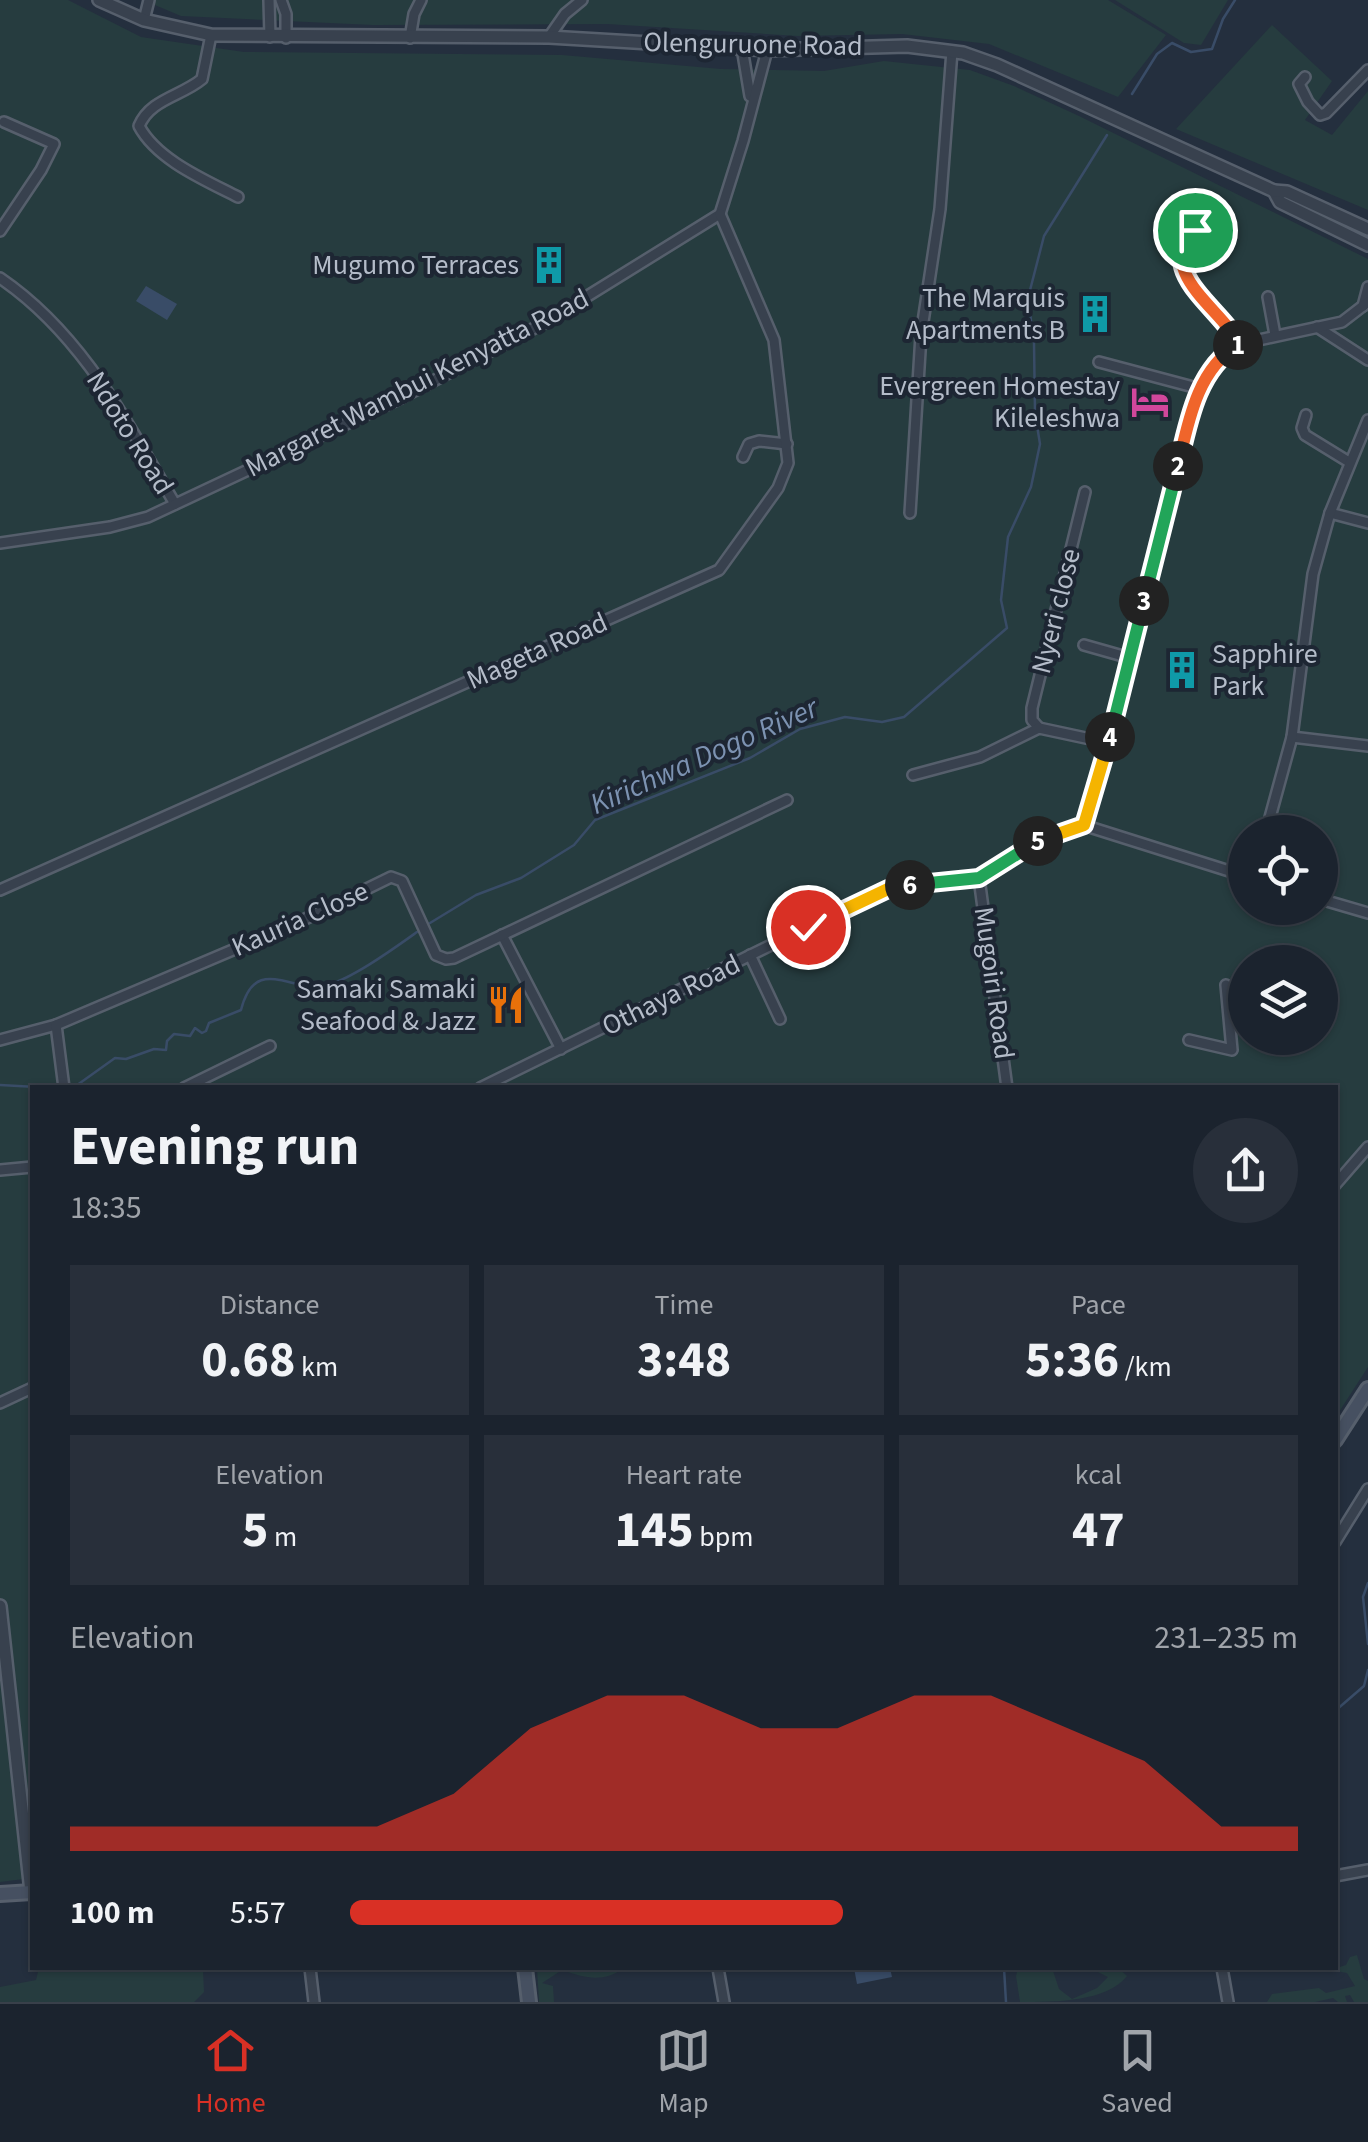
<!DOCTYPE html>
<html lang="en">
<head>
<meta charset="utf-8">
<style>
  :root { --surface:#1b232e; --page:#282f3a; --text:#f1f3f6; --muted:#a0a4aa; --line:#39404a; --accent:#d93025 }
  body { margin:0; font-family:"Source Sans 3",sans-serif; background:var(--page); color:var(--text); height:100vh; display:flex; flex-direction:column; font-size:38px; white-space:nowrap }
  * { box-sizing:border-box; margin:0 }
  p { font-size:32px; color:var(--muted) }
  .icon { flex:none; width:55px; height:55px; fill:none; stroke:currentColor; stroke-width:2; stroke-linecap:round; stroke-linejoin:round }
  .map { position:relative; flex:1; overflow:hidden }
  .side { position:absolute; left:30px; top:1085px; width:1308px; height:885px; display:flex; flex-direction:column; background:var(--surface); border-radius:0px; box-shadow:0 2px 8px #0004,0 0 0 2px var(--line) }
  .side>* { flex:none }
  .tools { position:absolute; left:1228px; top:815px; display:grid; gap:20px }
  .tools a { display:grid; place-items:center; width:110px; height:110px; border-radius:50%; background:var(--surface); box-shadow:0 2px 8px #0004,0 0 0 2px var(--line); font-size:50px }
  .pin { position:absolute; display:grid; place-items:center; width:85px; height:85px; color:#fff; margin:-42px; border:5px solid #fff; border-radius:50%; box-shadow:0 2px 10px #0007 }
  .km { position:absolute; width:50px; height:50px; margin:-25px; border-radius:50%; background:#222; color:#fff; font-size:28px; line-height:50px; text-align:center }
  .round { display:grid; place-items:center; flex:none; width:105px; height:105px; border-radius:52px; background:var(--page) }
  .overview { display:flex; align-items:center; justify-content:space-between; height:170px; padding:0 40px }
  h1 { font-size:55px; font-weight:700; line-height:75px }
  .metrics { display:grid; grid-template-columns:repeat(3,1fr); gap:15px; height:170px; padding:10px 40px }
  .metrics div { display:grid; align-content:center; border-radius:0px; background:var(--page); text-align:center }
  .metrics b { font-size:50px; font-weight:700 }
  .metrics small { font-size:28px; font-weight:400 }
  .metrics p { font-size:28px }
  .chart { height:280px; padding:20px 40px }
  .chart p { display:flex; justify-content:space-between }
  .chart svg { width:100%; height:180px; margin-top:10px; fill:var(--accent); opacity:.7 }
  ul { padding:0 40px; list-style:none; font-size:32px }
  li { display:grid; grid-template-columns:160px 120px 1fr; align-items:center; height:75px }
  li i { height:25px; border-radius:12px; background:var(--accent) }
  .dock { display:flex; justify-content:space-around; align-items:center; height:140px; border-top:2px solid var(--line); background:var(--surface); font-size:28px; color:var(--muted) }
  .dock a { display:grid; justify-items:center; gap:5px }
  .dock .selected { color:var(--accent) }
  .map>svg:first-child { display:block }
</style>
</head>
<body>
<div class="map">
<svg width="1368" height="2002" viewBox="0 0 1368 2002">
  <rect width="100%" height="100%" fill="#242f3e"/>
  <g fill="#263c3f" fill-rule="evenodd">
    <path d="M0 0H68L141 37 244 52 562 55 721 69 824 71 884 61 970 70 1014 86 1079 116 1368 259V1367L1335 1418V1088H32V1878L0 1882ZM1245 832H1320V908H1245ZM1245 962H1320V1038H1245Z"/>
    <path d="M143 0H1108L1166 35 1118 97 989 44 902 34 798 36 607 24 373 25 181 16Z"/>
    <path d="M1115 0H1228L1201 45 1184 43Z"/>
    <path d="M1272 25 1332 81 1305 120 1332 135 1368 91V210L1176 129Z"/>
    <path d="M1357 1955 1364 1979 1368 1981V2002H1354L1350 1995 1345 1996 1347 2002H1338L1333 1998 1315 2002H1267L1272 1994 1319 1988 1326 1993 1355 1986 1347 1973 1330 1970 1346 1965 1350 1957Z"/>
    <path d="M39 1968H207L203 1969 204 1992 194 2002H0V1987L36 1980Z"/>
    <path d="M537 1968H624C603 1983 585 1978 562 1970L542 1983 553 1986 554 2002H539Z"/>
    <path d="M1018 1968H1052L1059 1989 1072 1999 1097 1988 1108 1977 1092 1969 1095 1968H1118L1127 1976C1107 2002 1055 2002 1020 2002L1016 1976Z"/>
  </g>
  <g fill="#394c67">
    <path d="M146 286 177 304 167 320 136 301Z"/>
    <path d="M854 1968H890L892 1977 857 1984Z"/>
  </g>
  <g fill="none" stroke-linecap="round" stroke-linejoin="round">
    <g stroke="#394c67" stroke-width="2.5">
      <path d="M1132 94 1157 54 1172 43 1191 52 1212 49 1223 19 1235 0"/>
      <path d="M430 923 476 895 521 878 574 845 595 820 750 758 800 729 845 717 882 722 904 717 1007 628 1001 600 1008 537 1031 487 1040 444 1035 413 1034 343 1028 298 1044 236 1107 135"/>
      <path d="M0 1085 55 1088"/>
      <path d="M73 1088 115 1058 126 1059 154 1049 166 1050 167 1041 174 1034 190 1036 195 1028 202 1033 206 1031 209 1023 241 1010C255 955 289 991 323 986 348 982 396 947 417 932"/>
      <path d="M1368 1583 1363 1597 1368 1644"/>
      <path d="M1335 1711 1364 1686 1368 1670"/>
      <path d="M1004 1968 1006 2002"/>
    </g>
    <g stroke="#565f6c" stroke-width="14">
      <g id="minor">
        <path d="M269 0 270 37"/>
        <path d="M281 0 286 14V38"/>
        <path d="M144 20 149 0"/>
        <path d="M211 35 202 79C182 96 150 99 139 126 157 160 205 180 238 197"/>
        <path d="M549 37 565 14 582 0"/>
        <path d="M410 38 414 14 421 0"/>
        <path d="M742 48 750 96"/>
        <path d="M1305 77 1299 84 1308 102 1320 115 1326 113 1368 70"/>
        <path d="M1195 230C1156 266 1218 317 1240 344"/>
        <path d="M0 231 41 170 54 144 4 122"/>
        <path d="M0 278C82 334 126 421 175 504"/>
        <path d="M1268 297 1275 335"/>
        <path d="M1363 306 1368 287"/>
        <path d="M1317 327 1368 360"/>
        <path d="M1099 362 1201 389"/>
        <path d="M1306 415 1302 428 1305 435 1349 462"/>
        <path d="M743 457 749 444 759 441 787 444"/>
        <path d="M910 513 921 335 940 209 952 51"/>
        <path d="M1330 513 1368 523"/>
        <path d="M0 543 110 527 148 517 395 401 544 323 720 214 743 141 767 50"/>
        <path d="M1084 645 1130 658"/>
        <path d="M1039 728 1032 720V708L1085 492"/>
        <path d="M1292 737 1368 746"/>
        <path d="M913 775 980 757 1039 728 1109 743"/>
        <path d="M1083 825 1109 743 1181 452 1205 378 1214 363 1240 344 1342 322 1368 302"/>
        <path d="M1083 825 1245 876"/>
        <path d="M1266 832 1292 737 1313 574 1330 513 1368 420"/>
        <path d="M979 878 1007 1088"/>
        <path d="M0 890 719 570 778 488 788 463 774 340 720 214"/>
        <path d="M1320 899 1368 913"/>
        <path d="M807 927 819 955"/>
        <path d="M502 935 561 1049"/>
        <path d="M750 955 780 1019"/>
        <path d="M0 1040 56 1025"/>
        <path d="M1189 1040 1232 1050 1226 985"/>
        <path d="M64 1088 56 1025 301 921 391 877 402 881 436 955 446 959 454 958 787 800"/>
        <path d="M184 1088 270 1046"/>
        <path d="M480 1088 875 894 905 886 979 878 1026 847 1056 833 1083 825"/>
        <path d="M0 1170 32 1167"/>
        <path d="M1335 1185 1368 1147"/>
        <path d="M0 1403 32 1388"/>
        <path d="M1335 1542 1368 1489"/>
        <path d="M1335 1876 1368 1870"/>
        <path d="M310 1968 314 2002"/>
        <path d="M718 1968 724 2002"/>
        <path d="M1222 1968 1228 2002"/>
      </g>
    </g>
    <g stroke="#565f6c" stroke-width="16">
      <g id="tertiary">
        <path d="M99 0 144 20 211 35 549 37 767 50 907 46 963 53 997 65 1274 191 1280 202 1368 245"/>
        <path d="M1274 191 1287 192 1368 229"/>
        <path d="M0 1606 31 1892"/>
      </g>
    </g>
    <g stroke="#565f6c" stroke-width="18">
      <g id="secondary">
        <path d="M1335 1440 1368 1389"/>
        <path d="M0 1894 32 1892"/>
        <path d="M525 1968 529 2002"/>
      </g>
    </g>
    <use href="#minor" stroke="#38414e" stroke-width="9"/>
    <use href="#tertiary" stroke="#38414e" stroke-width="11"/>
    <use href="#secondary" stroke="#465061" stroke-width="12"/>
  </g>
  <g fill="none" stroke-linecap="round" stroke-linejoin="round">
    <g stroke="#fff" stroke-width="20">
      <path id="split-1" d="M1195 230C1151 273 1230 314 1238 345"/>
    </g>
    <g stroke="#fff" stroke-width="20">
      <path id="split-2" d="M1178 466C1188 423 1197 369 1238 345"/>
    </g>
    <g stroke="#fff" stroke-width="20">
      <path id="split-3" d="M1144 601 1178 466"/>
    </g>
    <g stroke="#fff" stroke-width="20">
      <path id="split-4" d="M1110 737 1144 601"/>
    </g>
    <g stroke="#fff" stroke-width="20">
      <path id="split-5" d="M1038 841 1084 825 1110 737"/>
    </g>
    <g stroke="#fff" stroke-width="20">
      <path id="split-6" d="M910 885 979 878 1038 841"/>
    </g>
    <g stroke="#fff" stroke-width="20">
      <path id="split-7" d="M808 927 888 889 910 885"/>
    </g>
    <use href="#split-1" stroke="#f0652b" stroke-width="12"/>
    <use href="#split-2" stroke="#f0652b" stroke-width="12"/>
    <use href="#split-3" stroke="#22a559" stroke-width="12"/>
    <use href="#split-4" stroke="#22a559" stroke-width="12"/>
    <use href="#split-5" stroke="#f5b400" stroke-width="12"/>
    <use href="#split-6" stroke="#22a559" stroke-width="12"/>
    <use href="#split-7" stroke="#f5b400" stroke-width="12"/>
  </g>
  <defs>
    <g id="building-bare" transform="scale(3)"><path d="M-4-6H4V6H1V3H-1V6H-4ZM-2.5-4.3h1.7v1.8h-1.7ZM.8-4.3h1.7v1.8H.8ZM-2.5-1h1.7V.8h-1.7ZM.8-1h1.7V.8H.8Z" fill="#0f9aa8" stroke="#1d2633" stroke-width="2.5" paint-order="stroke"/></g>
    <g id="hotel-bare" transform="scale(3)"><path d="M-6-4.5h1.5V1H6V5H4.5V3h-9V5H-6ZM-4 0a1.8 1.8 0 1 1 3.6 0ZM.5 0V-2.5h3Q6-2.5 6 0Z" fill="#d1479c" stroke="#1d2633" stroke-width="2.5" paint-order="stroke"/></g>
    <g id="restaurant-bare" transform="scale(3)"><path d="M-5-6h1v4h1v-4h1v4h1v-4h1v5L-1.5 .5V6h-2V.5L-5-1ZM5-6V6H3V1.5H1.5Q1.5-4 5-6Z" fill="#e8710a" stroke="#1d2633" stroke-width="2.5" paint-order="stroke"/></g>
  </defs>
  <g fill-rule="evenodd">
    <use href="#building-bare" x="549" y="265"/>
    <use href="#building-bare" x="1095" y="314"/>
    <use href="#hotel-bare" x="1150" y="402"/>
    <use href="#building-bare" x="1182" y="670"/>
    <use href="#restaurant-bare" x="506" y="1005"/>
  </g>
  <g text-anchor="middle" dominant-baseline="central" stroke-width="8" stroke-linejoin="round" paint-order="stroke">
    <g font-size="28" fill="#b4bcc9" stroke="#1d2633">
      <text transform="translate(753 44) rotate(1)">Olenguruone Road</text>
      <text transform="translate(417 383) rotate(-27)">Margaret Wambui Kenyatta Road</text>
      <text transform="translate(130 433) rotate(58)">Ndoto Road</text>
      <text transform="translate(1056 611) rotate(-76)">Nyeri close</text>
      <text transform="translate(537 651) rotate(-24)">Mageta Road</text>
      <text transform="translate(300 919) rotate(-24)">Kauria Close</text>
      <text transform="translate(994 983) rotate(82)">Mugoiri Road</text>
      <text transform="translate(671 995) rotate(-26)">Othaya Road</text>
    </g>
    <g font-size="28" fill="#b4bcc9" stroke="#1d2633" text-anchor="end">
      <text x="519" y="265">Mugumo Terraces</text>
      <text x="1065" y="298">The Marquis<tspan x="1065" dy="32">Apartments B</tspan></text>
      <text x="1120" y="386">Evergreen Homestay<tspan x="1120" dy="32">Kileleshwa</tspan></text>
      <text x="1212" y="654" text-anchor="start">Sapphire<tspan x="1212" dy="32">Park</tspan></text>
      <text x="476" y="989">Samaki Samaki<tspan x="476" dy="32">Seafood &amp; Jazz</tspan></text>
    </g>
    <g font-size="30" font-style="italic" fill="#7c92b1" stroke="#1d2633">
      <text transform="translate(704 756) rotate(-24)">Kirichwa Dogo River</text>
    </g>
  </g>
</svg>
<div class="tools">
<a><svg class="icon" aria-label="locate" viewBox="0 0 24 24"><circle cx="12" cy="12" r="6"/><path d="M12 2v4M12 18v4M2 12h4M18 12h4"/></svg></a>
<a><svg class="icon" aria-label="layers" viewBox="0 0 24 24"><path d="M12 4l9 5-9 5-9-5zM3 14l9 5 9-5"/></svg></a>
</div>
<div class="pin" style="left:1195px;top:230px;background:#1e9e55"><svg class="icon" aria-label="arrive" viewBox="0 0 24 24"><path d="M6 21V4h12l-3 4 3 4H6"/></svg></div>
<div class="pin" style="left:808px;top:927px;background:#d93025"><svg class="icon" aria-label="check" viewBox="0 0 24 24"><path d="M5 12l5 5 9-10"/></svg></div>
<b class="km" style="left:1238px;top:345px">1</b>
<b class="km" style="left:1178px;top:466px">2</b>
<b class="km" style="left:1144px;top:601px">3</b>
<b class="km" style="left:1110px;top:737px">4</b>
<b class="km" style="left:1038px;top:841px">5</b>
<b class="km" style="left:910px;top:885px">6</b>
<section class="side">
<div class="overview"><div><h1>Evening run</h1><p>18:35</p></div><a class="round"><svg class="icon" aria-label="share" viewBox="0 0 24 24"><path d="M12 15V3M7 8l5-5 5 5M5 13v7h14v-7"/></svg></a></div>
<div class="metrics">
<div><p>Distance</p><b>0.68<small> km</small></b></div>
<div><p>Time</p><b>3:48</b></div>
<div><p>Pace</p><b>5:36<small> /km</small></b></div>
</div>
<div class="metrics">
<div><p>Elevation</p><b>5<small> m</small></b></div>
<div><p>Heart rate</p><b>145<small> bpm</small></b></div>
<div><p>kcal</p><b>47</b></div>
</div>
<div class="chart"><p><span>Elevation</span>231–235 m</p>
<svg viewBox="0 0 160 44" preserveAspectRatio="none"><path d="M0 44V38L10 38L20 38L30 38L40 38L50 30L60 14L70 6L80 6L90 14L100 14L110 6L120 6L130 14L140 22L150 38L160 38V44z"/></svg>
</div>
<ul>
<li><b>100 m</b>5:57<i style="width:52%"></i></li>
</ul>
</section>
</div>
<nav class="dock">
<a class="selected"><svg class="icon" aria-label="home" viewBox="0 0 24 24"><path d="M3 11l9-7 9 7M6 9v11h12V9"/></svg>Home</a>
<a><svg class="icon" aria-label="map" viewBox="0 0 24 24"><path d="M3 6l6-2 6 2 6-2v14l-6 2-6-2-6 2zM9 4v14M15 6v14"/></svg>Map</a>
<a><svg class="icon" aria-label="saved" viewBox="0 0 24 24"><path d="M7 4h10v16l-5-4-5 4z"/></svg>Saved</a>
</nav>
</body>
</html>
